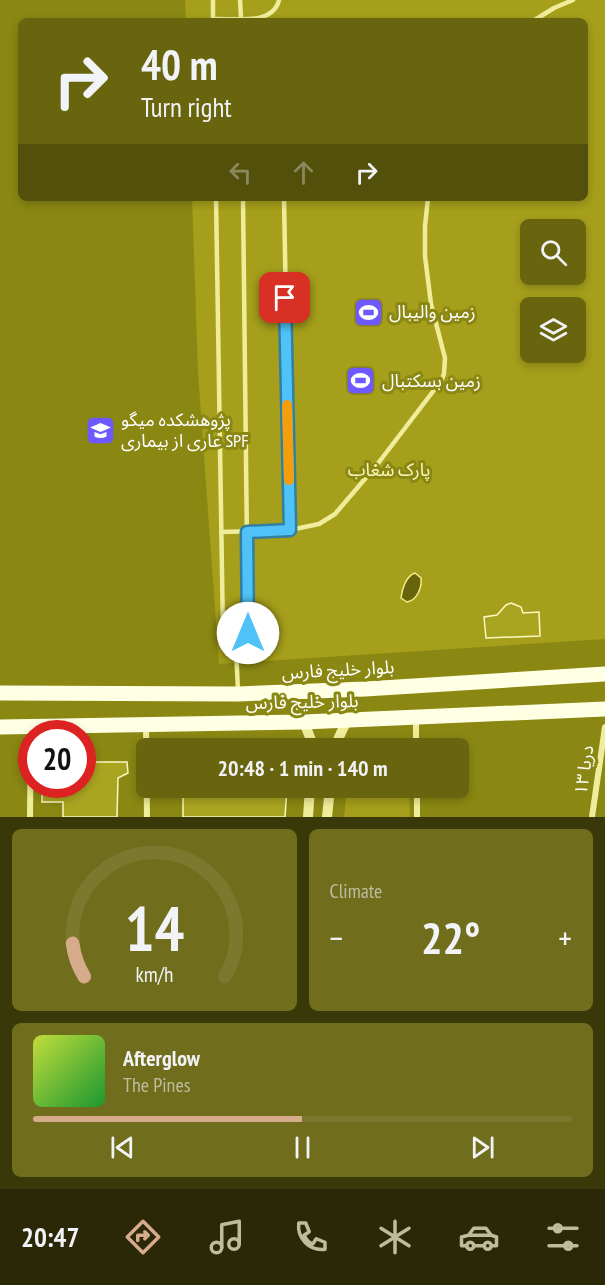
<!DOCTYPE html>
<html lang="en">
<head>
<meta charset="utf-8">
<style>
  body { margin:0; font-family:"PT Sans Narrow","Noto Sans Arabic",sans-serif; background:#706e1c; color:#f1f3f6; height:100vh; display:flex; flex-direction:column; font-size:22px; white-space:nowrap }
  * { box-sizing:border-box; margin:0 }
  p { font-size:20px; color:#bdbd9e }
  .icon { flex:none; width:33px; height:33px; fill:none; stroke:currentColor; stroke-width:2; stroke-linecap:round; stroke-linejoin:round }
  .map { position:relative; height:817px; overflow:hidden }
  .side { display:flex; flex-direction:column; gap:12px; padding:12px; background:#393808; flex:1 }
  .side>* { flex:none }
  .guide { position:absolute; left:18px; top:18px; width:570px; height:183px; border-radius:9px; box-shadow:0 3px 9px #0003; background:#68650e; color:#f1f3f6; overflow:hidden }
  .controls { position:absolute; left:520px; top:219px; display:grid; gap:12px }
  .controls a { display:grid; place-items:center; width:66px; height:66px; border-radius:9px; background:#68650e; box-shadow:0 3px 9px #0003; font-size:30px }
  .speed { position:absolute; left:18px; top:720px; display:flex; gap:12px; font-size:30px; font-weight:700; text-align:center }
  .speed>* { display:grid; place-content:center; width:78px; height:78px; border-radius:50%; background:#68650e; box-shadow:0 3px 9px #0003; line-height:1 }
  .speed .limit { border:9px solid #d22; background:#fff; color:#111 }
  .pin { position:absolute; display:grid; place-items:center; width:51px; height:51px; color:#fff; margin:-26px; border-radius:12px; box-shadow:0 3px 9px #0006 }
  .me { position:absolute; width:66px; margin:-33px; rotate:0deg; stroke-linejoin:round; filter:drop-shadow(0 0 4px #0008) }
  .turn { display:flex; align-items:center; gap:21px; height:126px; padding:0 24px; font-size:27px }
  .turn .icon { width:78px; height:78px; stroke-width:2.5 }
  .turn b { display:block; font-size:42px; line-height:51px }
  .lanes { display:flex; align-items:center; height:57px; padding:0 24px; background:#0003; justify-content:center; gap:30px; direction:ltr }
  .lanes .off { opacity:.35 }
  .big { font-size:45px; font-weight:800; line-height:1.1 }
  .side .card { flex:1; display:flex; flex-direction:column; justify-content:center; gap:9px; min-width:0; padding:0 21px; border-radius:9px; background:#706e1c }
  .side .dial { align-items:center; gap:0 }
  .dial svg { height:156px; overflow:visible; fill:none; stroke:#7b792e; stroke-width:7; stroke-linecap:round; text-anchor:middle }
  .dial text { fill:#f1f3f6; stroke:none }
  .song { display:flex; align-items:center; gap:18px }
  .cover { width:72px; height:72px; border-radius:9px; background:linear-gradient(135deg,hsl(70 70% 55%),hsl(130 70% 35%)) }
  .played { height:6px; border-radius:3px; background:linear-gradient(90deg,#d6ab8b 50%,#7b792e 50%) }
  .keys { display:flex; justify-content:space-around; direction:ltr }
  .heat { display:flex; justify-content:space-between; align-items:center; font-size:33px; direction:ltr }
  .side .tiles { flex:1; display:grid; gap:12px; grid-template-columns:1fr 1fr }
  .card:last-child { grid-column:span 2 }
  .trip { position:absolute; left:136px; top:738px; width:333px; height:60px; border-radius:9px; background:#68650e; box-shadow:0 3px 9px #0003; font-weight:800; line-height:60px; text-align:center }
  .tab-bar { display:flex; height:96px; justify-content:space-around; align-items:center; background:#2a2806; color:#bdbd9e }
  .tab-bar .icon { width:42px; height:42px }
  .tab-bar .active { color:#d6ab8b }
  .tab-bar b { font-size:27px; color:#f1f3f6 }
  .map>svg:first-child { display:block }
  .green { fill:#a59f1b; fill-rule:evenodd }
  .water { fill:#67650b; stroke:#f4ee8b; stroke-width:1.5 }
  .building { fill:#aaa520; stroke:#fcf9c0; stroke-width:1.5 }
  .lines { fill:none; stroke-linecap:round; stroke-linejoin:round }
  .service { stroke:#f0ed9a; stroke-width:4.5 }
  .minor { stroke:#f0ed9a; stroke-width:6 }
  .tertiary { stroke:#f0ed9a; stroke-width:10 }
  .primary { stroke:#feffe3; stroke-width:15 }
  .route-casing { stroke:#337fa1; stroke-width:15 }
  .route { stroke:#4fc3f7; stroke-width:10 }
  .slow { stroke:#f59e0b; stroke-width:10 }
  .labels { text-anchor:middle; stroke-width:6; stroke-linejoin:round; paint-order:stroke }
  .poi-label { font-size:18px; fill:#fff; stroke:#8a8713; text-anchor:start }
  .park-label { font-size:18px; fill:#fcf9c0; stroke:#8a8713 }
  .street-label { font-size:18px; fill:#fff; stroke:#8a8713 }
</style>
</head>
<body>
<div class="map">
<svg width="605" height="817" viewBox="0 0 605 817">
  <rect width="100%" height="100%" fill="#8a8713"/>
  <!-- green -->
  <path class="green" d="M185,0H605V639L219,664L198,372L192,198H585V21H186ZM531,230H576V274H531ZM531,308H576V352H531Z
    M347,788H409L410,817H344Z"/>
  <!-- water -->
  <path class="water" d="M415,573L421,578C422,588 417,600 407,602L401,598C402,589 406,576 415,573Z"/>
  <!-- building -->
  <path class="building" d="M511,603L521,607L523,613L539,612L540,636L486,638L484,617L497,615L506,605Z
    M82,762H127L128,773L118,778L117,817H63V802H42V784H82Z
    M183,788H287L285,817H183Z"/>
  <g class="lines">
    <!-- service -->
    <path class="service" d="M213,0V21
      M240,0L241,18
      M213,19C234,18 273,26 279,0
      M533,21L554,8L573,0
      M216,198L223,634L236,648L238,691
      M284,198L290,530
      M221,532L290,530L319,524L335,514L376,466L441,381L444,374L445,358L431,304L425,256V226L428,198
      M236,648L248,633L243,198"/>
    <!-- minor -->
    <path class="minor" d="M416,719V748
      M146,724L147,817
      M417,788V817
      M30,817L31,726
      M592,817L605,727"/>
    <!-- tertiary -->
    <path class="tertiary" d="M304,722L314,748
      M334,748L347,720
      M308,817L310,788
      M327,817L330,788"/>
    <!-- primary -->
    <path class="primary" d="M0,693L238,694L365,689L605,674
      M0,727L304,722L605,709"/>
  </g>
  <g class="lines">
    <defs>
      <path id="route" d="M248,633L247,532L290,530L285,298"/>
    </defs>
    <!-- route casing -->
    <use href="#route" class="route-casing"/>
    <!-- route -->
    <use href="#route" class="route"/>
    <!-- slow -->
    <path class="slow" d="M287,405L289,480"/>
  </g>
  <!-- icons -->
  <defs>
    <symbol id="stadium-square" viewBox="-11 -11 22 22"><rect x="-9" y="-9" width="18" height="18" rx="4" fill="#6d59ff" stroke="#8a8713"/><path d="M0-5a6.5 5 0 1 0 0 10a6.5 5 0 1 0 0-10ZM-3.5-1.8h7v3.6h-7Z" fill="#fff"/></symbol>
    <symbol id="university-square" viewBox="-11 -11 22 22"><rect x="-9" y="-9" width="18" height="18" rx="4" fill="#6d59ff" stroke="#8a8713"/><path d="M0-5L7-2L0 1L-7-2ZM-4 1L0 2.5L4 1V4Q0 6-4 4Z" fill="#fff"/></symbol>
  </defs>
  <g fill-rule="evenodd">
    <use href="#stadium-square" x="352" y="296" width="33" height="33"/>
    <use href="#stadium-square" x="344" y="364" width="33" height="33"/>
    <use href="#university-square" x="84" y="414" width="33" height="33"/>
  </g>
  <g class="labels">
    <!-- poi labels -->
    <g class="poi-label">
      <text x="389" y="318">زمین والیبال</text>
      <text x="382" y="387">زمین بسکتبال</text>
      <text x="121" y="426">پژوهشکده میگو<tspan x="121" dy="21">عاری از بیماری SPF</tspan></text>
    </g>
    <!-- park labels -->
    <g class="park-label">
      <text x="389" y="476">پارک شغاب</text>
    </g>
    <!-- street labels -->
    <g class="street-label">
      <text transform="translate(338 670) rotate(-3)" y="6">بلوار خلیج ‌فارس</text>
      <text transform="translate(302 702) rotate(-1)" y="6">بلوار خلیج‌ فارس</text>
      <text transform="translate(584 770) rotate(-82)" y="6">دریا ۱۳</text>
    </g>
  </g>
</svg>
<div class="controls">
<a><svg class="icon" aria-label="search" viewBox="0 0 24 24"><circle cx="10" cy="10" r="6"/><path d="M15 15l6 6"/></svg></a>
<a><svg class="icon" aria-label="layers" viewBox="0 0 24 24"><path d="M12 4l9 5-9 5-9-5zM3 14l9 5 9-5"/></svg></a>
</div>
<div class="speed"><div class="limit">20</div></div>
<div class="pin" style="left:285px;top:298px;background:#d93025"><svg class="icon" aria-label="arrive" viewBox="0 0 24 24"><path d="M6 21V4h12l-3 4 3 4H6"/></svg></div>
<svg class="me" style="left:248px;top:633px" viewBox="-20 -20 40 40"><circle r="19" fill="#fff"/><path d="M0-13L10 11 0 6-10 11z" fill="#4fc3f7"/></svg>
<div class="trip">20:48 · 1 min · 140 m</div>
<div class="guide">
<div class="turn"><svg class="icon" aria-label="right" viewBox="0 0 24 24"><path d="M7 20v-9h11M14 6l5 5-5 5"/></svg><div><b>40 m</b>Turn right</div></div>
<div class="lanes"><svg class="icon off" aria-label="left" viewBox="0 0 24 24"><path d="M17 20v-9H6M10 6l-5 5 5 5"/></svg><svg class="icon off" aria-label="ahead" viewBox="0 0 24 24"><path d="M12 20V5M6 11l6-6 6 6"/></svg><svg class="icon" aria-label="right" viewBox="0 0 24 24"><path d="M7 20v-9h11M14 6l5 5-5 5"/></svg></div>
</div>
</div>
<section class="side">
<div class="tiles">
<div class="card dial"><svg viewBox="0 0 100 80">
<path d="M14 69A42 42 0 1 1 86 69"/>
<path d="M14 69A42 42 0 0 1 8 52" stroke="#d6ab8b"/>
<text x="50" y="56" font-size="32" font-weight="700">14</text>
<text x="50" y="72" font-size="11">km/h</text>
</svg></div>
<div class="card"><p>Climate</p>
<div class="heat"><a>−</a><b class="big">22°</b><a>+</a></div>
</div>
<div class="card">
<div class="song"><i class="cover"></i><div><b>Afterglow</b><p>The Pines</p></div></div>
<div class="played"></div>
<div class="keys"><svg class="icon" aria-label="previous" viewBox="0 0 24 24"><path d="M18 5L8 12l10 7zM5 5v14"/></svg><svg class="icon" aria-label="pause" viewBox="0 0 24 24"><path d="M8 5v14M16 5v14"/></svg><svg class="icon" aria-label="next" viewBox="0 0 24 24"><path d="M6 5l10 7-10 7zM19 5v14"/></svg></div>
</div>
</div>
</section>
<nav class="tab-bar">
<b>20:47</b>
<svg class="icon active" aria-label="directions" viewBox="0 0 24 24"><path d="M12 3l9 9-9 9-9-9zM9 14v-3h6M13 9l2 2-2 2"/></svg>
<svg class="icon" aria-label="music" viewBox="0 0 24 24"><path d="M9 18V5l10-2v13"/><circle cx="6" cy="18" r="3"/><circle cx="16" cy="16" r="3"/></svg>
<svg class="icon" aria-label="phone" viewBox="0 0 24 24"><path d="M5 4h4l2 5-3 2q2 4 5 5l2-3 5 2v4C11 20 4 13 5 4z"/></svg>
<svg class="icon" aria-label="climate" viewBox="0 0 24 24"><path d="M12 3v18M4 7l16 10M4 17L20 7"/></svg>
<svg class="icon" aria-label="car" viewBox="0 0 24 24"><path d="M5 17H2v-5l4-1 3-4h7l3 4 3 1v5h-3M9 17h6M6 11h13"/><circle cx="7" cy="17" r="2"/><circle cx="17" cy="17" r="2"/></svg>
<svg class="icon" aria-label="filters" viewBox="0 0 24 24"><path d="M4 7h16M4 17h16"/><circle cx="9" cy="7" r="2"/><circle cx="15" cy="17" r="2"/></svg>
</nav>
</body>
</html>
